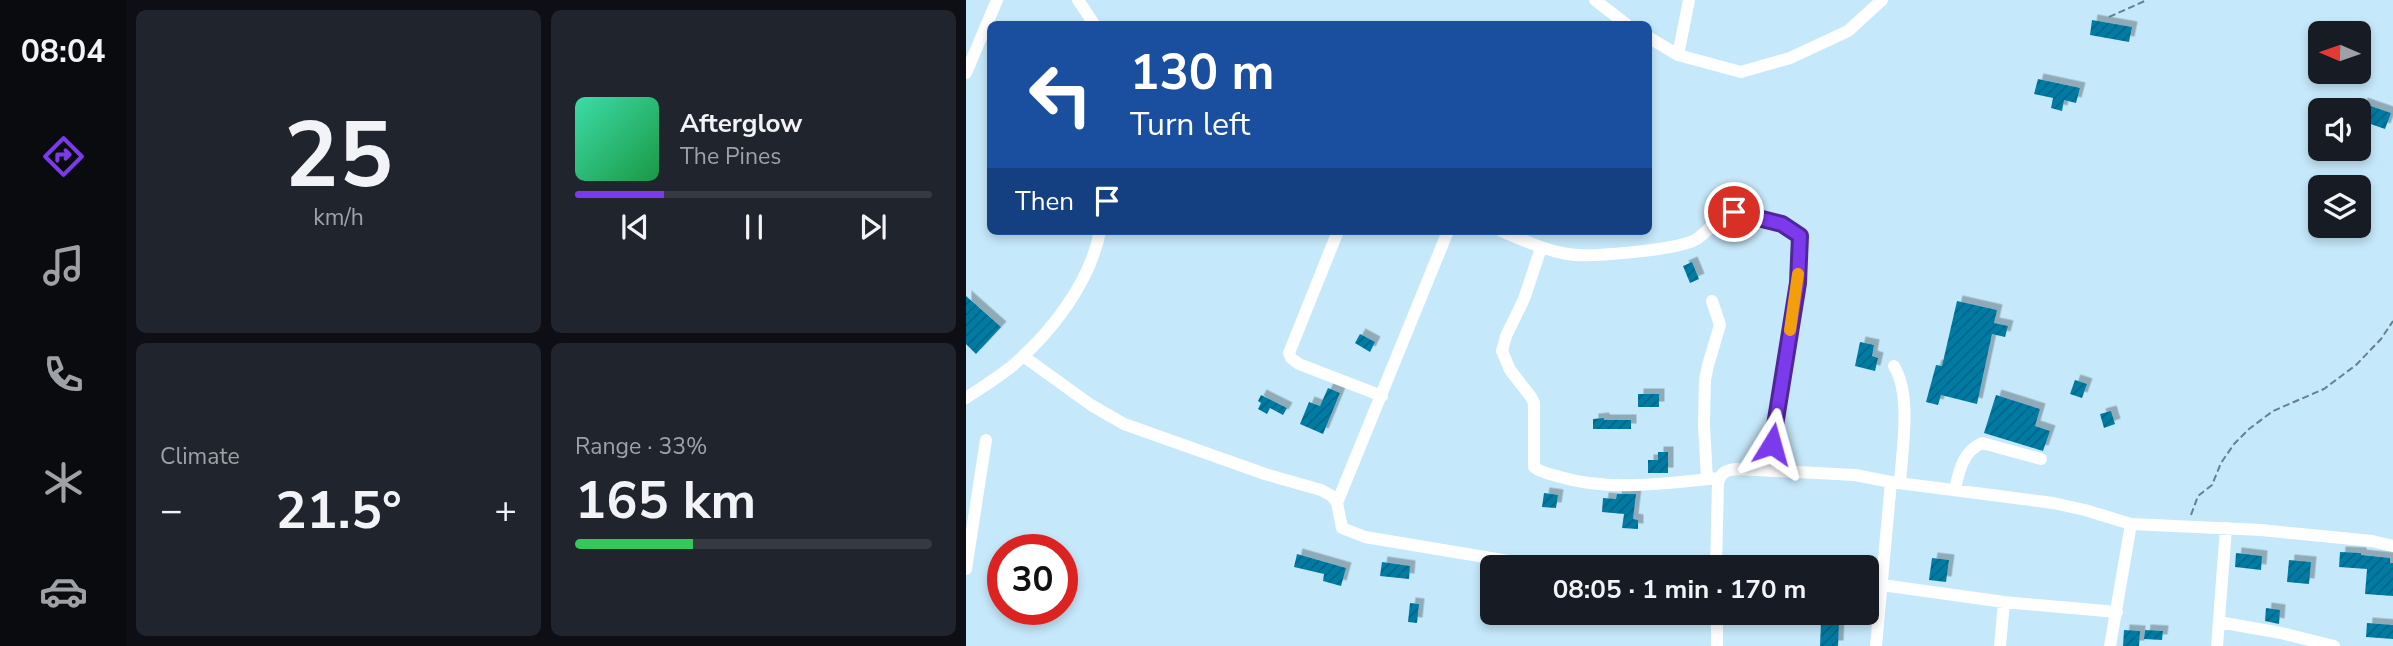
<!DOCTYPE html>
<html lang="en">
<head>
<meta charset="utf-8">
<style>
  body { margin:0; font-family:"Nunito Sans",sans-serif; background:#20242c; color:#f1f3f6; height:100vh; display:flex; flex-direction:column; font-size:26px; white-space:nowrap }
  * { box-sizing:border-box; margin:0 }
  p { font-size:23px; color:#9ea1a6 }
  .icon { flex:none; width:38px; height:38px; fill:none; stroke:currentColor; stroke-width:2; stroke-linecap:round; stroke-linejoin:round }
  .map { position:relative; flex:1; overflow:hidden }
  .drawer { display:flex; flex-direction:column; gap:10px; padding:10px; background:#0d0f14; width:840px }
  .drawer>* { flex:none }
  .top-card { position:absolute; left:21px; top:21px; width:665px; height:214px; border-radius:10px; box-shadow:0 4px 10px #0003; background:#1a4fa0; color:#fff; overflow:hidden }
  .needle { width:46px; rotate:272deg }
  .controls { position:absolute; left:1342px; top:21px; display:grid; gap:14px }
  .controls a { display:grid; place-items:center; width:63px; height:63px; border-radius:10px; background:#171b24; box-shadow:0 4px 10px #0003; font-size:35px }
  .speed { position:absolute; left:21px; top:534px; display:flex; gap:14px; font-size:35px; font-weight:700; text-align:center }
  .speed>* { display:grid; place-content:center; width:91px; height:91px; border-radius:50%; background:#171b24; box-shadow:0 4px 10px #0003; line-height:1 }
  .speed .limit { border:10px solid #d22; background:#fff; color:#111 }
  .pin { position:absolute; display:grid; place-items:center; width:60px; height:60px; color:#fff; margin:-30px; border:4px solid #fff; border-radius:50%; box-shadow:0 2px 7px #0007 }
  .me { position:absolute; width:77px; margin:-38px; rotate:8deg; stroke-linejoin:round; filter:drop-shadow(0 0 5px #0008) }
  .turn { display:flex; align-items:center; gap:24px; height:147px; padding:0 28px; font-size:32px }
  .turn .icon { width:91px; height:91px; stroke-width:2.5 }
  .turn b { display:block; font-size:49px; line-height:60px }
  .then { display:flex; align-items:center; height:66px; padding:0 28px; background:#0003; gap:14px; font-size:26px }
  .big { font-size:52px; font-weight:700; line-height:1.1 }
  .drawer .widget { flex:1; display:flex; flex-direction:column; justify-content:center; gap:10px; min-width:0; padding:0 24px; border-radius:10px; background:#20242c }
  .drawer .dial { align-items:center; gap:0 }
  .dial b { font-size:91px; line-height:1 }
  .song { display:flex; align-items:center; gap:21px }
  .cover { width:84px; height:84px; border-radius:10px; background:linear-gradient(135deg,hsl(160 70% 55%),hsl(140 70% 35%)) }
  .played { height:7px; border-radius:4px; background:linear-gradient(90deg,#7c3aed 25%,#363941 25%) }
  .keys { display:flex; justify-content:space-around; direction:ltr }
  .heat { display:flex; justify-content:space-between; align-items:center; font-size:38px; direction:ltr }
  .charge { height:10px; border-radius:5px; background:linear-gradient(90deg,#34c759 33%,#363941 0) }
  .drawer .tiles { flex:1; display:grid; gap:10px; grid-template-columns:repeat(2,1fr) }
  .trip { position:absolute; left:514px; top:555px; width:399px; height:70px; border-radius:10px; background:#171b24; box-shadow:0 4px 10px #0003; font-weight:700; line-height:70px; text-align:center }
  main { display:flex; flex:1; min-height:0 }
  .menu { display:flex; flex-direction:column; width:126px; justify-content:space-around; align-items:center; background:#090b0e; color:#9ea1a6 }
  .menu .icon { width:49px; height:49px }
  .menu .current { color:#7c3aed }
  .menu b { font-size:32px; color:#f1f3f6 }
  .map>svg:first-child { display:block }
  .building { fill:url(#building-hatch); filter:url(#shadow) }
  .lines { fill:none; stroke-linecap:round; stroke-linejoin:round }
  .path { stroke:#65808e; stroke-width:2; stroke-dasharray:7 3.5; stroke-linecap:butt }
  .minor { stroke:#fff; stroke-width:12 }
  .route-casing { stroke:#51269a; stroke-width:18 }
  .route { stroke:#7c3aed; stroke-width:12 }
  .slow { stroke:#f59e0b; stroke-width:12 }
</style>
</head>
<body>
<main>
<nav class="menu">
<b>08:04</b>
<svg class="icon current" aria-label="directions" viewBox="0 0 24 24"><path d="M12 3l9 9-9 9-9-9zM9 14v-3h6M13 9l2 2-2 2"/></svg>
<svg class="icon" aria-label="music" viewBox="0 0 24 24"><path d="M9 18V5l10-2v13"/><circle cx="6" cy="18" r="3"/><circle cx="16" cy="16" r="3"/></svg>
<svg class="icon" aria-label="phone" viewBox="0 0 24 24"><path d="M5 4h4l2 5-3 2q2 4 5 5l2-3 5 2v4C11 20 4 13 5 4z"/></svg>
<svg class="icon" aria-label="climate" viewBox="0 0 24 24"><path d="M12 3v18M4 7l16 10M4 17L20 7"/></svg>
<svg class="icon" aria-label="car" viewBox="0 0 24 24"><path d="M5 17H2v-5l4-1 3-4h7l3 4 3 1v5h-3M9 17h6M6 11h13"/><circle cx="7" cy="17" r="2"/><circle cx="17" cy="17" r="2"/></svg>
</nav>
<section class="drawer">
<div class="tiles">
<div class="widget dial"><b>25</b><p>km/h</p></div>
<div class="widget">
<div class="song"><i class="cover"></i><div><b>Afterglow</b><p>The Pines</p></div></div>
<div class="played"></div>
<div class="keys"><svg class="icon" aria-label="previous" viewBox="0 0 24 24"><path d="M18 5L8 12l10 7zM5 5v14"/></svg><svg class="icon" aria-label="pause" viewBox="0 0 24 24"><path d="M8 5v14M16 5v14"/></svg><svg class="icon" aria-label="next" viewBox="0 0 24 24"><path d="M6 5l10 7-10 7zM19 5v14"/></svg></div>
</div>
<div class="widget"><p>Climate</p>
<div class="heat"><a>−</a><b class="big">21.5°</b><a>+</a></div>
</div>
<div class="widget"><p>Range · 33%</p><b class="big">165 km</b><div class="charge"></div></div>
</div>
</section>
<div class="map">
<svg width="1427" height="646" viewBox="0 0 1427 646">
  <defs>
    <pattern id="building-hatch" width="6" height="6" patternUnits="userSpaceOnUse" patternTransform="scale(1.75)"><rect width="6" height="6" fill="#017ca4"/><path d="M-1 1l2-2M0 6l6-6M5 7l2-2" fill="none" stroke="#016485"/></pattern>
    <filter id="shadow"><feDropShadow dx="5.5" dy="-5.5" stdDeviation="0" flood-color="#0004"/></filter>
  </defs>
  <rect width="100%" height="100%" fill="#c5e8fa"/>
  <!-- building -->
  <path class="building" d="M1126,20L1166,27L1163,42L1124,35Z
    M1072,79L1114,88L1110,103L1098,100L1096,111L1085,108L1087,98L1068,94Z
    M1396,103L1425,113L1419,129L1393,120Z
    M726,262L733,279L724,283L717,266Z
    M0,296L35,327L10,354L0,344Z
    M991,301L1031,310L1028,323L1042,326L1039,337L1026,334L1011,404L975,395L972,405L960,402L970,365L976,366Z
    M394,334L409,342L404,352L389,343Z
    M894,342L908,345L906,356L912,358L909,371L889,366Z
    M1109,380L1121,384L1116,398L1104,394Z
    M362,388L374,393L357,434L334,424L343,402L354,406Z
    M672,394H693V407H672Z
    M295,395L321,408L317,415L304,408L301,414L292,409L295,403L292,401Z
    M1030,395L1074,409L1069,426L1084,431L1077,451L1018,433Z
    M1145,411L1149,424L1138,428L1134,414Z
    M638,418V420H665V429H627V419Z
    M692,452H702V473H682V460H692Z
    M578,493L592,495L590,508L576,507Z
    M651,494H670L667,519L672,520V529L656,528L658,514L636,512L637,498L650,499Z
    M1374,552L1395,553V555L1424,558V563H1427V596L1399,594L1401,569L1373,567Z
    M1270,553L1296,556L1295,570L1269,567Z
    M331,554L380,568L375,586L357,581L358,574L328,567Z
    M966,558L983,560L980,582L963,580Z
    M1323,560L1345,562L1343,584L1321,582Z
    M416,562L444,566L443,579L414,576Z
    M444,603L453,604L451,623L442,622Z
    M1300,608L1314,610L1313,624L1299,621Z
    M855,622L873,623L872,646H854Z
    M1401,623L1427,625V639L1400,637Z
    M1158,630L1174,631L1173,646H1157Z
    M1179,630L1197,631L1196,640L1178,639Z"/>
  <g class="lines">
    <!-- path -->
    <path class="path" d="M1143,17L1181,0
      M1225,515L1232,496L1246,485L1255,463L1268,444L1283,429L1307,411L1358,389L1390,365L1415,339L1427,321"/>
    <!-- minor -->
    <path class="minor" d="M112,0L128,24
      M629,0L660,24
      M682,37L712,55L775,72L824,58L882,31L916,0
      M712,55L723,0
      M0,73L31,0
      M372,231L323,353L325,358L333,364L416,396
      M535,231C557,240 578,250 601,254C623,258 706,250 727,241C740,236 754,213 764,212C780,210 822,226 834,236L832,283L802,469
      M575,248L558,299L540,336L536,351L544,370L565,397L568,403V467C575,473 585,474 594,477C645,492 701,483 753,478
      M57,356L125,405L158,424L299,474L355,490L366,496L371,503L376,528L399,537L579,567
      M928,366C946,396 936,449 934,483
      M0,398C15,388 31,378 45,367C85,333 124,283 134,231
      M741,479L738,425L739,380L742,365L754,325L746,301
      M989,489C993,471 997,451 1016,443L1075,459
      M371,503L482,231
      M750,567L752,483C755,472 760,470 771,469L889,475L925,482L1087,503L1119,510L1165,524L1295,530L1406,541L1427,546
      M0,569L20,440
      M916,585L1038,602L1151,612
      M751,612V646
      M1253,622L1315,633L1368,646
      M910,646L925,482
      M1034,646L1038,602
      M1144,646L1165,524
      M1251,646L1260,528"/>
  </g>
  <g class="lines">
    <defs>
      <path id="route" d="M768,212L816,224L834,236L832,283L806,444"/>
    </defs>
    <!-- route casing -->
    <use href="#route" class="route-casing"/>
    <!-- route -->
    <use href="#route" class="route"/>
    <!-- slow -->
    <path class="slow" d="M824,330L832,274"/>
  </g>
</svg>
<div class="controls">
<a><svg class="needle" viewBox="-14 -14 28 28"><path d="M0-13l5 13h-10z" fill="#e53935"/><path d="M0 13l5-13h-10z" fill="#9ea1a6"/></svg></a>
<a><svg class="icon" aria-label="sound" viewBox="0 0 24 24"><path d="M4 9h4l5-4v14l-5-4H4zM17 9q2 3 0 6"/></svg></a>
<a><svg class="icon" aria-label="layers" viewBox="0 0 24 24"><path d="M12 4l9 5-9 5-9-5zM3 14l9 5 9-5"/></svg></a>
</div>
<div class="speed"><div class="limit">30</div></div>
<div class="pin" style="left:768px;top:212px;background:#d93025"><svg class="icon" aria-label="arrive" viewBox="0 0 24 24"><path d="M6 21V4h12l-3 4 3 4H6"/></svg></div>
<svg class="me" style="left:806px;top:444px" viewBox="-20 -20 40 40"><path d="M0-17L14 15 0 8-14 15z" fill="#7c3aed" stroke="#fff" stroke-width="4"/></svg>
<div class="trip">08:05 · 1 min · 170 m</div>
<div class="top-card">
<div class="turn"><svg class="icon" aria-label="left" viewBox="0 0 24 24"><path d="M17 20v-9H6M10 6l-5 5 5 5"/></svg><div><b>130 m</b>Turn left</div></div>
<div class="then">Then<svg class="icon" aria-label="arrive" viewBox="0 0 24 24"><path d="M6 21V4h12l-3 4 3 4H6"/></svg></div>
</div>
</div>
</main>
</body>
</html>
